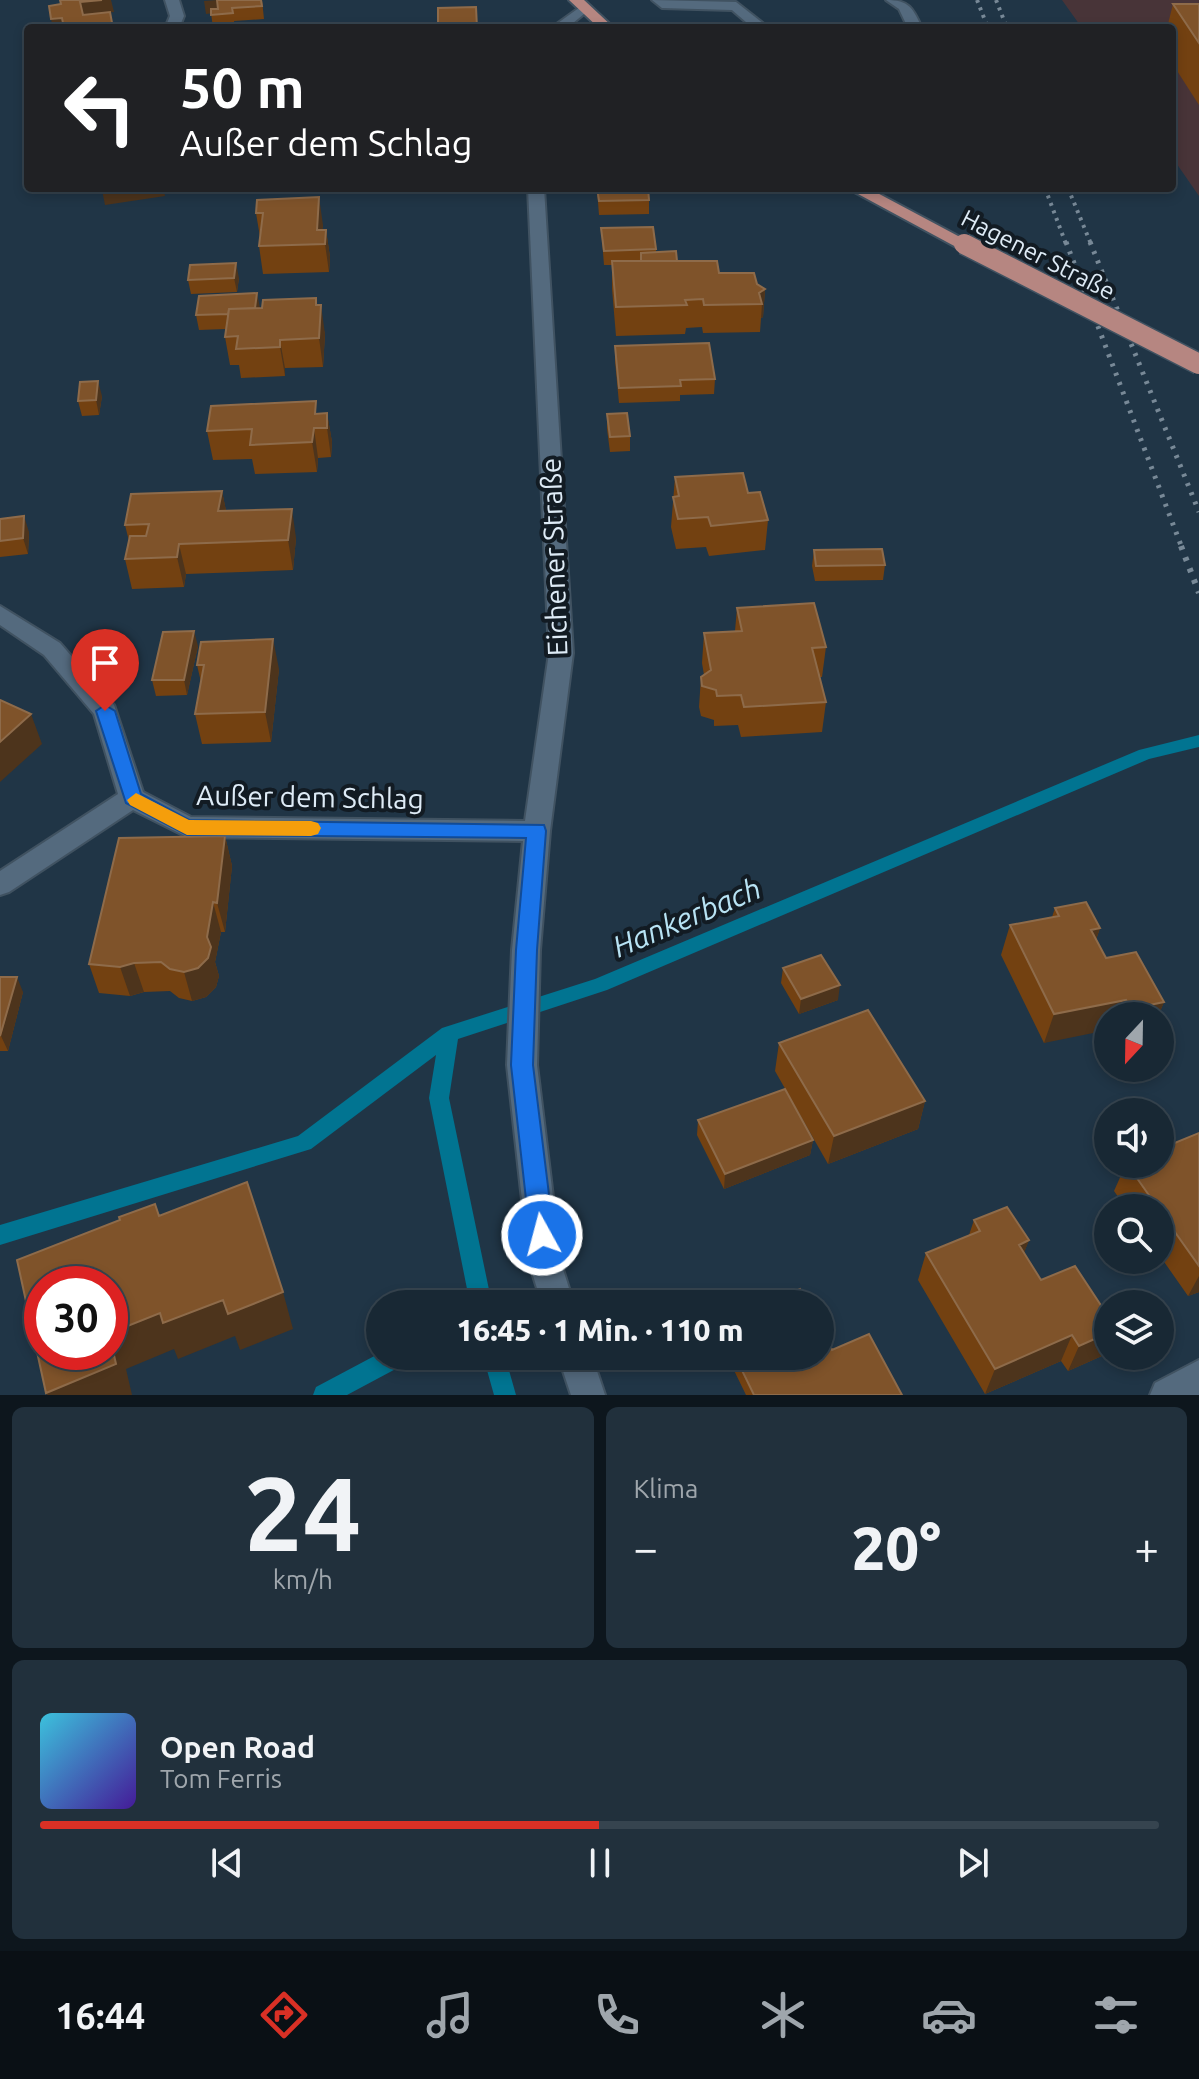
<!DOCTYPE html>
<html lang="de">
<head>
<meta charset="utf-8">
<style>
  body { margin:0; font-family:Ubuntu,sans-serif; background:#21303c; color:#f1f3f6; height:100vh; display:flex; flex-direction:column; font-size:30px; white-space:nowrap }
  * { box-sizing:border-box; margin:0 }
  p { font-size:26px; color:#9fa6ac }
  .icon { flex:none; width:44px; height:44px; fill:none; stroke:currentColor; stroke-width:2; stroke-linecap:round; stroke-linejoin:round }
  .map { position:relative; height:1395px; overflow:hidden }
  .panel { display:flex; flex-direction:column; gap:12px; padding:12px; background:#0d161d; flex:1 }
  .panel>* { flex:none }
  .top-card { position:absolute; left:24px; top:24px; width:1152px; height:168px; border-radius:8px; box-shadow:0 4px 12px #0003,0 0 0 2px #36444f; background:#202124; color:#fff; overflow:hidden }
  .needle { width:52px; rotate:202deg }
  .fabs { position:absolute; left:1094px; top:1002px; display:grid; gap:16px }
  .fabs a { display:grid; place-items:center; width:80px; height:80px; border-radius:50%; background:#182834; box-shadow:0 4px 12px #0003,0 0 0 2px #36444f; font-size:40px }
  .speed { position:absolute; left:24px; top:1266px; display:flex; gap:16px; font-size:40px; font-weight:700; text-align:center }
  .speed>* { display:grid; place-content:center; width:104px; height:104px; border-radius:50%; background:#182834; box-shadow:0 4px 12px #0003,0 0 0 2px #36444f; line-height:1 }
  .speed .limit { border:12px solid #d22; background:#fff; color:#111 }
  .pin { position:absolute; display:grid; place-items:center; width:68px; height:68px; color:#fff; margin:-82px -34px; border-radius:50% 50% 50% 0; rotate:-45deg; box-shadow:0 0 8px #0007 }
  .pin .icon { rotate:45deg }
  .me { position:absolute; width:88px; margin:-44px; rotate:353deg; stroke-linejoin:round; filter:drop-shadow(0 0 6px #0008) }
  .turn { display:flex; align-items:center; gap:28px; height:168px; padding:0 24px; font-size:36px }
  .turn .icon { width:104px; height:104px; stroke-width:2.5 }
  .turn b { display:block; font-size:56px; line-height:68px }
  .big { font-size:60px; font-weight:800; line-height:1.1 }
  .panel .tile { flex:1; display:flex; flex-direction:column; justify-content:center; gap:12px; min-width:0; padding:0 28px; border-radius:12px; background:#21303c }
  .panel .dial { align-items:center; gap:0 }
  .dial b { font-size:104px; line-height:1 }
  .song { display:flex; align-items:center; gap:24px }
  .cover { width:96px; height:96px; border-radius:12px; background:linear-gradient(135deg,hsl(190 70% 55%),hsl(260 70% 35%)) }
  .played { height:8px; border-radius:4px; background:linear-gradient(90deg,#d93025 50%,#36444f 50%) }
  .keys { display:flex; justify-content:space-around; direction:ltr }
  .heat { display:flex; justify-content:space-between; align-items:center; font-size:44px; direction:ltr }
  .panel .tiles { flex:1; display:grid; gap:12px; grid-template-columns:1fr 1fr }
  .tile:last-child { grid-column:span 2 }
  .trip { position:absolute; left:366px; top:1290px; width:468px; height:80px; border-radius:40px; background:#182834; box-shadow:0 4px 12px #0003,0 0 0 2px #36444f; font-weight:800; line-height:80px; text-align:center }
  .tab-bar { display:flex; height:128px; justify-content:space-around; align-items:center; background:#0a1015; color:#9fa6ac }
  .tab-bar .icon { width:56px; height:56px }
  .tab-bar .selected { color:#d93025 }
  .tab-bar b { font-size:36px; color:#f1f3f6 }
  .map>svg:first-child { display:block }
  .industrial { fill:#483438 }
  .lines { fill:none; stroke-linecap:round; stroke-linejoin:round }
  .stream { fill:#017491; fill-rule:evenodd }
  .minor-casing { stroke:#405261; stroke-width:4 }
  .major-casing { stroke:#405261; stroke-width:4 }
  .minor { fill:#546a7e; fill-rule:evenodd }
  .major { fill:#b68681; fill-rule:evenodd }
  .rail-far2 { stroke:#788997; stroke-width:4; stroke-dasharray:3 5; stroke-linecap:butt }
  .rail-far1 { stroke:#788997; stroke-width:5; stroke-dasharray:3 7; stroke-linecap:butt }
  .rail { stroke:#788997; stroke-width:6; stroke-dasharray:4 8; stroke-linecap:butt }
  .major-bridge-casing { stroke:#405261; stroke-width:23; stroke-linecap:butt }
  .major-bridge { stroke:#b68681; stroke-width:20 }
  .wall { fill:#734111 }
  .shaded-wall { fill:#4d341c }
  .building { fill:#7f532a; stroke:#8e6b4a; stroke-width:2 }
  .route { fill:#1a73e8; stroke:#114b97; stroke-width:2 }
  .slow { fill:#f59e0b }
  .labels { text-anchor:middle; stroke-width:8; stroke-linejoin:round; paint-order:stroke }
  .far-street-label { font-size:24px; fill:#deebf6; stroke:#121b23 }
  .street-label { font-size:28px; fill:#deebf6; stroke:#121b23 }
  .water-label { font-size:30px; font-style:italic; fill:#b8e3f4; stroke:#121b23 }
</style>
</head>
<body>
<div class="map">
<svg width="1199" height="1395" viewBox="0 0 1199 1395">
  <rect width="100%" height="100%" fill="#203546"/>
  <!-- industrial -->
  <path class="industrial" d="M1062,0H1199V196L1172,157V28H1082Z"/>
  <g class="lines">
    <!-- stream -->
    <path class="stream" d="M1199,735V747L1149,759L607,990L458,1039L449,1098L492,1304H470L429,1098L436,1055L311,1149L0,1245V1225L298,1136L442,1028L595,979L1139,750Z
      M380,1353V1356H408L405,1364L347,1395H313L316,1387Z
      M483,1356H505L516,1395H494Z"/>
    <defs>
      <path id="minor" d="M165,0H179L184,16L179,28H165L170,16Z
        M652,0L736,2L769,28H753L732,10L662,8Z
        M886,0C909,0 913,8 922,28H908L899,9Z
        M583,5L590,9L567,28H551Z
        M528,188H544L573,653L550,831L540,950L537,1065L561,1263L574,1304H542L529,1263L507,1065L512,950L523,841L187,837L133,810L9,892L0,895V871L118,794L94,714L44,655L0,625V606L60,643L114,705L143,792L191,817L525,821L549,653Z
        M558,1356H592L605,1395H571Z
        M1199,1360V1395H1150L1155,1383Z"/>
      <path id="major" d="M569,0H584L614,28H599Z
        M847,188H868L973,244L964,249L958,248Z"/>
    </defs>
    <!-- minor casing -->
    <use href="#minor" class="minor-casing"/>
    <!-- major casing -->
    <use href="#major" class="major-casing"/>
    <!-- minor -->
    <use href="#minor" class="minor"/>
    <!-- major -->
    <use href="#major" class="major"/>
    <!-- rail-far2 -->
    <path class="rail-far2" d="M977,0L988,28
      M996,0L1007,28
      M1045,188L1066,244
      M1068,188L1091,244"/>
    <!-- rail-far1 -->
    <path class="rail-far1" d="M1066,242L1182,548
      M1090,242L1199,512"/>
    <!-- rail -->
    <path class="rail" d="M1181,546L1199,593"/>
    <defs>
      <path id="major-bridge" d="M964,244L1199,364"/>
    </defs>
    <!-- major-bridge casing -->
    <use href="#major-bridge" class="major-bridge-casing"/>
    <!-- major-bridge -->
    <use href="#major-bridge" class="major-bridge"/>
  </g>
  <!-- wall -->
  <path class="wall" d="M262,0L264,19L234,21L235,26L213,28L211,13L206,14Z
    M1173,4H1199V105L1172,63V28H1167Z
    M580,188H648L649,200V214L599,215L597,190H581Z
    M257,200L323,225L322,230H326L330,257L329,272L263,274L259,246L260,237L256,213Z
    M601,228L656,249V252L677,261L757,284L765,289L763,317L761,318L760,332L703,333L702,327L686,328L685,334L616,336L612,289V265H604Z
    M239,278L237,292L191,294L188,280Z
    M317,305L325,334L323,367L285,368V376L241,378L239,365H230L225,337L226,329L199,330L196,315L260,308Z
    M615,346L715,379L714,394L680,395V401L619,403L615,361Z
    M102,396L99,415L82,416L78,401Z
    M327,413L332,442L331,457L318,458L317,472L255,474L252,459L213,460L207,431Z
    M607,414L630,436V451L610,452L607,429Z
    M675,477L748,493L768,520L765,550L709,556L706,547L676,549L671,527Z
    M222,491L226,511L296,538L293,570L186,574L184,587L132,589L125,559L129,541L125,525Z
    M0,519L29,532L28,554L0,557Z
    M814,550L885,565L883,580L815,581L812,566Z
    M737,608L826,647L822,677H820L826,702L822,732L741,737L738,725L714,726V720L701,716L699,707L701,677L704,675L702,663L704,633L735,631Z
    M198,646L187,695L156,696L152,680Z
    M197,665L279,669L271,742L202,744L195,714L201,682Z
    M225,836L232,866L225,932H221L215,962L219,976L216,987L206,997L192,1001L179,998L170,991L144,992L130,996L99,993L89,964Z
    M1055,908L1100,928L1096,940L1106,958L1164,1002L1158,1016H1108L1044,1043L1001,955L1010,925L1052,917Z
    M783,968L838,1000L799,1014L781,983Z
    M0,977L23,992L8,1051H0Z
    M779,1043L925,1101L918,1129L828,1164L775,1071Z
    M698,1120L813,1140L810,1155L724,1189L697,1135Z
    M1199,1133V1292L1188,1296L1160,1256V1208H1126L1114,1191L1126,1164Z
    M974,1220L1029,1240L1024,1252L1041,1280L1104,1355L1068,1371L1061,1361L985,1394L918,1280L926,1253L969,1235Z
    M832,1350L902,1395H746L727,1356H820Z"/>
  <!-- shaded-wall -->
  <path class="shaded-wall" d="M102,0H111L114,12L83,15L80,2Z
    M217,0L219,12L206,14L204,1Z
    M62,18L65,28H53L51,19Z
    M119,188H163L165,196L105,205L102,190Z
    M263,188H287L288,191L264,194Z
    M319,197L323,225L321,244L317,230Z
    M326,230L330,257L329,272L325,244Z
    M236,263L239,278L237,292L234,278Z
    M765,289L763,317L761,318L762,304L759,293Z
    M257,293L260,308L254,313Z
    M316,298L320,324L321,305L325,334L323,367L319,338Z
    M280,340L285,368V376L280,347Z
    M98,381L102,396L99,415L96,400Z
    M327,413L332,442L331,457L327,428Z
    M314,428L318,458L317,472L312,442Z
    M222,491L228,520L218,511Z
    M292,509L296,538L293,570L288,540Z
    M24,516L29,532L28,554L23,538Z
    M179,544L186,574L184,587L177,557Z
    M194,631L198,646L187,695L184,680Z
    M273,639L279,669L271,742L265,712Z
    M31,714L42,744L0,782V742Z
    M225,836L232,866L225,932L217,903Z
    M213,902L221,932L215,962L219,976L216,987L206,997L192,1001L184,972L207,937Z
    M1100,928L1090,957L1091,930Z
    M134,963L144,992L130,996L120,967Z
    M17,977L23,992L8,1051L1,1036Z
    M840,985L838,1000L799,1014L801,999Z
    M1126,1000L1120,1016H1108V1030L1044,1043L1054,1014Z
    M1164,1002L1158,1016H1127L1130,1009Z
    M925,1101L918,1129L828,1164L834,1136Z
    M813,1140L810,1155L724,1189L725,1174Z
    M1029,1240L1019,1266V1245Z
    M1199,1276V1292L1188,1296Z
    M283,1292L293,1329L240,1350L235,1336L178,1359L174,1349L126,1369L132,1395H47L46,1393L110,1338V1333L160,1313L223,1300Z
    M1108,1333V1346L1104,1355L1068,1371L1079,1346Z
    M1072,1335L1061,1361L985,1394L995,1369Z"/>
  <!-- building -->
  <path class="building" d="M60,0H102L80,2L83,15L110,12L113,28H64L62,18L51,19L49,6L61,4Z
    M217,0H261L262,6L232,8L233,13L211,15V9H218Z
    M1173,4H1199V43Z
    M476,7L477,28H438V8Z
    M265,24V28H217Z
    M101,188H119L102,190Z
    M597,188H648L649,200L599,201Z
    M319,197L317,230H326L325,244L259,246L263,213H256L257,200Z
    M653,227L656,249L604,251L601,228Z
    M676,251L677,261H641V253Z
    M612,261H717L719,273H754L757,284L765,289L759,293L762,304L704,305L703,299L685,300L687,305L616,307Z
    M236,263L234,278L188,280L190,265Z
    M257,293L255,308L229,309L228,314L196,315L199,296Z
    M316,298V305H321L319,338L280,340V347L236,349L238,336L225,337L229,309L262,308L263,300Z
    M709,343L715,379L680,380L681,386L619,388L615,346Z
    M98,381L96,400L78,401L80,382Z
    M316,401L315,414L327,413V428H314L312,442L250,445L252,429L207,431L211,406Z
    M627,413L630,436L610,437L607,414Z
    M743,473L748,493L760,492L768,520L711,526L708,517L678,519L673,497L679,496L675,477Z
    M222,491L218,511L292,509L288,540L179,544L177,557L125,559L130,536H146L149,524L125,525L131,494Z
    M24,516L23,538L0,541V519Z
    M882,549L885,565L816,566L814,550Z
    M814,603L826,647L812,648L826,702L744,707L741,695L717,696L716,690L702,686L701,677L711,670L704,633L742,631L737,608Z
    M194,631L184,680H152L163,632Z
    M273,639L265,712L195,714L204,665H197L201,642Z
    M0,700L31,714L0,742Z
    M225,836L217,903L213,902L207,937L211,947L208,958L198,968L184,972L170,969L161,962L134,963L120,967L89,964L119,838Z
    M1086,902L1100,928L1091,930L1106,958L1136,952L1164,1002L1130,1009L1126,1000L1054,1014L1010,925L1059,916L1055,908Z
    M821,955L840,985L801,999L783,968Z
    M0,977H17L0,1036Z
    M868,1010L925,1101L834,1136L779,1043Z
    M785,1089L813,1140L725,1174L698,1120Z
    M1199,1133V1266L1160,1211V1208H1158L1127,1164H1160V1149Z
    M247,1182L283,1292L228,1314L223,1300L163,1323L160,1313L110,1333V1284H42V1352H110V1338L116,1364L46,1393L17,1260L120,1220L119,1217L155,1204L159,1216Z
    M1007,1207L1029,1240L1019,1245L1041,1280L1075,1266L1108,1316V1333L1079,1346L1072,1335L995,1369L926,1253L980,1231L974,1220Z
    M800,1289L808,1304H763Z
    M820,1327L832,1350L869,1334L902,1395H754L735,1356H820Z"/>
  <!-- route -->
  <path class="route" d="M105,705L115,711L141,794L189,820L544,825L546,831L537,950L533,1065L554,1235L550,1243L542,1246L533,1243L530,1235L511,1065L516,950L526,838L187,835L126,803L96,711Z"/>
  <!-- slow -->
  <path class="slow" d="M136,793L189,820L311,821L318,823L321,828L318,834L311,836L187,835L130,805L127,800Z"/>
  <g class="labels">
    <!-- far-street labels -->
    <g class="far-street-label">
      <text transform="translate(1038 255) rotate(27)" y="8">Hagener Straße</text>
    </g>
    <!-- street labels -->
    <g class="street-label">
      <text transform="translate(554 557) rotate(-92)" y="10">Eichener Straße</text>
      <text transform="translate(310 797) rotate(1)" y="10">Außer dem Schlag</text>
    </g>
    <!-- water labels -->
    <g class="water-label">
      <text transform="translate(687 918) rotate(-23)" y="10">Hankerbach</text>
    </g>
  </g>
</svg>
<div class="fabs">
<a><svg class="needle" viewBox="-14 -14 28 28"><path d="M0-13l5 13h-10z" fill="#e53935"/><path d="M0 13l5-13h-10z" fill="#9fa6ac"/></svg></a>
<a><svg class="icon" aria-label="sound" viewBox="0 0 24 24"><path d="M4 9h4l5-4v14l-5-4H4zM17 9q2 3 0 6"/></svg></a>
<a><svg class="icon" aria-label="search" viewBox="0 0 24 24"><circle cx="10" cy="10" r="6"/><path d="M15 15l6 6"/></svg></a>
<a><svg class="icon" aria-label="layers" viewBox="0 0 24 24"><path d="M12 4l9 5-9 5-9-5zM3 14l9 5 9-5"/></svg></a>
</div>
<div class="speed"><div class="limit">30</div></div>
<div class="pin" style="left:105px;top:711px;background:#d93025"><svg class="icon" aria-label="arrive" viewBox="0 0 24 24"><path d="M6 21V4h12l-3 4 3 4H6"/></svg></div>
<svg class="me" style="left:542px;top:1235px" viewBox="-20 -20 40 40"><circle r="17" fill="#1a73e8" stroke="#fff" stroke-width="3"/><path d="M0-11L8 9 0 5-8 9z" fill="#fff"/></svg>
<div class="trip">16:45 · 1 Min. · 110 m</div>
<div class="top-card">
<div class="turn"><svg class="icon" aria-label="left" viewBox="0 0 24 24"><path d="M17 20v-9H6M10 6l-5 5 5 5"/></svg><div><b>50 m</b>Außer dem Schlag</div></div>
</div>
</div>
<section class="panel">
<div class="tiles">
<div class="tile dial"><b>24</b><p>km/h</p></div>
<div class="tile"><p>Klima</p>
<div class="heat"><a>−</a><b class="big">20°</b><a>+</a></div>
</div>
<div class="tile">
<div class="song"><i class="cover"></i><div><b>Open Road</b><p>Tom Ferris</p></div></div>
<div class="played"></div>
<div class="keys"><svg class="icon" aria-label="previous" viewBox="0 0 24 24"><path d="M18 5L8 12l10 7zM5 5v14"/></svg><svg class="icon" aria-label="pause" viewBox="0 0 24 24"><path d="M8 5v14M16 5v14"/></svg><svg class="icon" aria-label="next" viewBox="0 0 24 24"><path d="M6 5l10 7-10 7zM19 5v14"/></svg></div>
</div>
</div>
</section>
<nav class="tab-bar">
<b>16:44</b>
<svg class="icon selected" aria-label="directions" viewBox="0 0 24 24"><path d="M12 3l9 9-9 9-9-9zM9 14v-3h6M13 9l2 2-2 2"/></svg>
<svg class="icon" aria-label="music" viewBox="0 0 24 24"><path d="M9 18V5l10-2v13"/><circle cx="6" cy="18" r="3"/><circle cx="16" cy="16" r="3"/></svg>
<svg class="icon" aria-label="phone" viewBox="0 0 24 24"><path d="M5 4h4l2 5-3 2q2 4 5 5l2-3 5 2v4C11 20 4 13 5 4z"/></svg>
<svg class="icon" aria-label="climate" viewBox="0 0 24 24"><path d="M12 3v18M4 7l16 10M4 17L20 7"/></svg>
<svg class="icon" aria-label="car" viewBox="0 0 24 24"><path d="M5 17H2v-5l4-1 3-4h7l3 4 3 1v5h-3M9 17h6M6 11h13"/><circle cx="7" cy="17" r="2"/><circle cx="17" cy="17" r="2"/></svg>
<svg class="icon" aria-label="filters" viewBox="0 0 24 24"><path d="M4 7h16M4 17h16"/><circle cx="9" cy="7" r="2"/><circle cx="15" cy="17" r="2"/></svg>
</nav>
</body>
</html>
